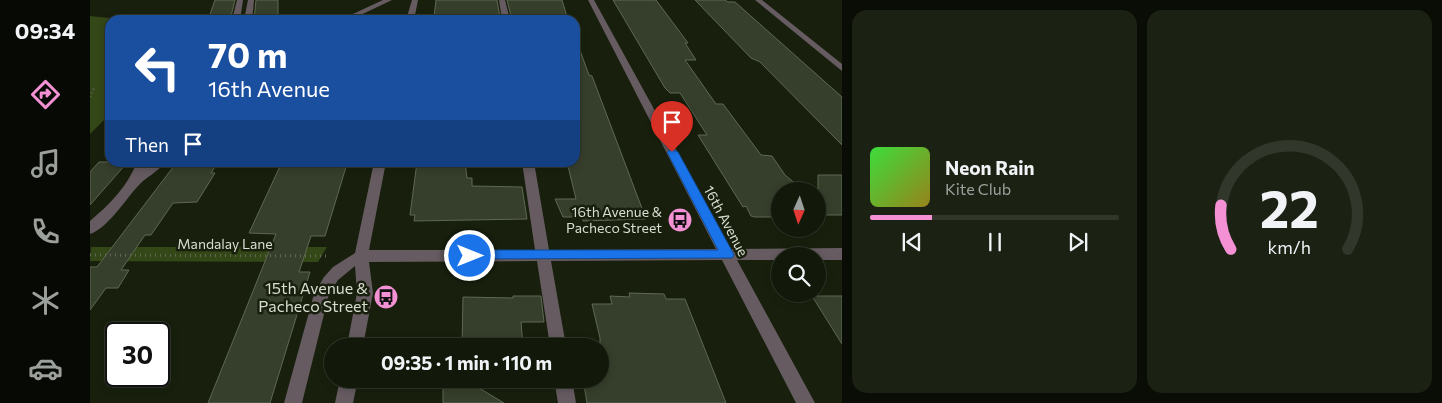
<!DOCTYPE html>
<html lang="en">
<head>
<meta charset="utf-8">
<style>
  body { margin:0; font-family:Commissioner,sans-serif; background:#1b2113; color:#f1f3f6; height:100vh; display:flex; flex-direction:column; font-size:19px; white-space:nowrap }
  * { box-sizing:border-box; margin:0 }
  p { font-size:16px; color:#9ca09c }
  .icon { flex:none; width:28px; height:28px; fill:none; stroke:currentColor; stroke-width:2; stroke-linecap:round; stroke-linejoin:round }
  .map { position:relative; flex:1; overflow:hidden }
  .panel { display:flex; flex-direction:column; gap:10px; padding:10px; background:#0a0d06; width:600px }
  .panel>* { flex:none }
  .top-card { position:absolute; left:15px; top:15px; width:475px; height:152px; border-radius:15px; box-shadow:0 2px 8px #0003,0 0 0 1px #31372b; background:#1a4fa0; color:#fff; overflow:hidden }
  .needle { width:32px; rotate:183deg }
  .buttons { position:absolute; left:681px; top:182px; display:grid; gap:10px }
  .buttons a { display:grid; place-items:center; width:55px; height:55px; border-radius:50%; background:#12180a; box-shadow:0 2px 8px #0003,0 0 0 1px #31372b; font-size:25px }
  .speed { position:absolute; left:15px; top:322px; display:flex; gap:10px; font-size:25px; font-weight:700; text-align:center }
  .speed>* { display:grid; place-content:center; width:65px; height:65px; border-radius:50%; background:#12180a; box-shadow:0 2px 8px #0003,0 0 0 1px #31372b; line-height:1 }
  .speed .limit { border:2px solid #111; border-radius:8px; background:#fff; color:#111 }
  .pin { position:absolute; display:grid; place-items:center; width:42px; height:42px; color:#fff; margin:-51px -21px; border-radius:50% 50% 50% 0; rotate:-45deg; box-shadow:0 0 5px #0007 }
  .pin .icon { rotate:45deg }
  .me { position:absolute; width:55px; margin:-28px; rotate:90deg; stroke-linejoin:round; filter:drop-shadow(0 0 4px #0008) }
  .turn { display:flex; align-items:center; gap:18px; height:105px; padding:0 20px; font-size:22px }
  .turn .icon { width:65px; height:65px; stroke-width:2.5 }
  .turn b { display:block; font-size:35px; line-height:42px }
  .then { display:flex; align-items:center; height:48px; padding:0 20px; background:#0003; gap:10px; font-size:19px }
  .panel .tile { flex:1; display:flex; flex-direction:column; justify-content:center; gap:8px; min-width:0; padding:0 18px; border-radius:15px; background:#1b2113 }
  .panel .dial { align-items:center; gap:0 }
  .dial svg { height:130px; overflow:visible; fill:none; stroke:#31372b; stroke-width:7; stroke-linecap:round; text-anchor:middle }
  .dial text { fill:#f1f3f6; stroke:none }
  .song { display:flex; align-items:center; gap:15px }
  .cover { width:60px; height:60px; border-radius:8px; background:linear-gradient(135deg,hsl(120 70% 55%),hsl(50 70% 35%)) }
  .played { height:5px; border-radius:2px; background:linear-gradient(90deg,#f491d4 25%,#31372b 25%) }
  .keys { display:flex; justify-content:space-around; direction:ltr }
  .panel .tiles { flex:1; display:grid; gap:10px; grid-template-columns:repeat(2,1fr) }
  .trip { position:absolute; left:234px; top:338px; width:285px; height:50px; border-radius:25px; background:#12180a; box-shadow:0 2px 8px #0003,0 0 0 1px #31372b; font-weight:700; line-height:50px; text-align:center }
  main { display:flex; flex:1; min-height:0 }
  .dock { display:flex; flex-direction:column; width:90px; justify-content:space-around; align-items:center; background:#070a04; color:#9ca09c }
  .dock .icon { width:35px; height:35px }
  .dock .active { color:#f491d4 }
  .dock b { font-size:22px; color:#f1f3f6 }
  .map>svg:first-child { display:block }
  .green { fill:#344717 }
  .building { fill:#363f2b; stroke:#5e6852 }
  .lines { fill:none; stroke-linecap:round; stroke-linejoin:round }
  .path-far1 { stroke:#606757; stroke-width:2.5; stroke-dasharray:1 3; stroke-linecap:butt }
  .path { stroke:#606757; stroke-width:3; stroke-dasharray:1 4; stroke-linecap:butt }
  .minor { fill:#655b61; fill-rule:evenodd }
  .route { fill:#1a73e8; stroke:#114b97 }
  .labels { text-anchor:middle; stroke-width:5; stroke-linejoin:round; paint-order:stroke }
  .poi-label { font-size:14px; fill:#d8ddd1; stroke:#18200d; text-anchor:end }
  .street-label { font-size:14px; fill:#d8ddd1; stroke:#18200d }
  .near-poi-label { font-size:16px; fill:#d8ddd1; stroke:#18200d; text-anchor:end }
</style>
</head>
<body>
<main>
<nav class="dock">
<b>09:34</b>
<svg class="icon active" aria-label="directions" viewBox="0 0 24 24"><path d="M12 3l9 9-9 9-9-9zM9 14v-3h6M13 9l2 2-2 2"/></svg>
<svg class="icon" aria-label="music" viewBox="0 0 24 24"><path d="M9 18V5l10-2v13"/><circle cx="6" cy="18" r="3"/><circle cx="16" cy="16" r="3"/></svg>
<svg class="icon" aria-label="phone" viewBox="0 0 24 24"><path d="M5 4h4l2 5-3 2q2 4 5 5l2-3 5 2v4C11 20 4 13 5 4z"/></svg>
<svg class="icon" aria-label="climate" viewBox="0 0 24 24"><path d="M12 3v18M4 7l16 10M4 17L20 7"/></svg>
<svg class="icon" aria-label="car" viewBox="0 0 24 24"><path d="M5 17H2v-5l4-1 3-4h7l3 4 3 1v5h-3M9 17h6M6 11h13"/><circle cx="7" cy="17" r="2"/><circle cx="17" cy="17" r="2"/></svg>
</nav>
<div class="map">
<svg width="752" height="403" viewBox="0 0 752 403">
  <rect width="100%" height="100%" fill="#18200d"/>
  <!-- green -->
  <path class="green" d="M0,16L38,20H20V114L0,134Z
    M1,247H237L228,262L0,261Z"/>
  <!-- building -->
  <path class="building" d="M125,0H145L140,20H118Z
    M166,0H188V20H164Z
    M346,0H407L410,17L346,20V17H344Z
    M417,0H472L478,20H422Z
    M523,0H566L598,43H595L606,60H595L626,104H633L671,155L682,156L695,175L713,190L690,189V217H665L661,216L656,206L653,207L608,135H617L590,93H580L575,88Z
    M605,0H635L638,2H645L752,97V145L670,62L661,58Z
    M485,42H487L499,75L502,76L556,219L493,221L492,217H473L465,199H486L477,162H485Z
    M9,162H35L34,164H36L0,205V172Z
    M87,162H128L121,173H125L107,202L83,203L61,235H55L31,270H39L28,288H16L0,310V267H7Z
    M192,162H233L231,167H256L235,236H221L209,272H220L180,403H118L186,234L159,233Z
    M327,162H375L377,178H382V186L432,187L437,219L324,221L325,215H320Z
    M728,175H752V215H728Z
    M539,293L574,294L576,299H595L636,403H497L493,379H510V338L502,304H522L520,296L540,297Z
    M423,296H451L454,322H431L433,346H354L372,345L373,297L423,298Z
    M722,296H752V344Z
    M353,379H384V385L414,403H353Z"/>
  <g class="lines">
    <!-- path-far1 -->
    <path class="path-far1" d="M0,97L4,88"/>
    <!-- path -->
    <path class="path" d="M0,255L239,256"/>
    <!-- minor -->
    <path class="minor" d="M147,0H153L150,20H142Z
      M158,0H164L162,20H154Z
      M293,0H302L260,20H250Z
      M322,0H328L324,20H316Z
      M409,0H415L420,20H412Z
      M498,0H504L641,249L752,248V260H728V256H690V260H647L725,403H706L632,260L461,261L476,346H460L447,261L279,262L283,293L273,346H257L267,293L265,266L248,280L239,294L212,403H194L224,294L234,277L243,267L265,253L284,162H296L279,250H445L432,162H444L459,250L626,249Z
      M665,0H672L752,64V71Z
      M47,162H58L57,166L62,162H75C68,172 56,177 48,186C35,200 18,228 0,234V221C20,204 37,187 47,162Z
      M250,379H268L263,403H245Z
      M464,379H482L486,403H468Z"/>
  </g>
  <!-- route -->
  <path class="route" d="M582,149L588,152L642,251L644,255L642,258L376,259L374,256L376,252L380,250H628L577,152Z"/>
  <!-- icons -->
  <defs>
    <symbol id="bus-disc" viewBox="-11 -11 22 22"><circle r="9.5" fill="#f491d4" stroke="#18200d"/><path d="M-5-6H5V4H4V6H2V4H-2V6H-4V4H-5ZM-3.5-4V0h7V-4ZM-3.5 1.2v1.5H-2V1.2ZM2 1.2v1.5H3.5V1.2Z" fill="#111"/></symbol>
  </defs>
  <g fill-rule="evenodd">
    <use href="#bus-disc" x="576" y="206" width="28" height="28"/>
    <use href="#bus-disc" x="282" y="283" width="28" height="28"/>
  </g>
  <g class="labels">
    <!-- poi labels -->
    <g class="poi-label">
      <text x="572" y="217">16th Avenue &amp;<tspan x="572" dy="16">Pacheco Street</tspan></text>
    </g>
    <!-- street labels -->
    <g class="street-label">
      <text transform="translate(636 221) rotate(62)" y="5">16th Avenue</text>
      <text x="135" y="249">Mandalay Lane</text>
    </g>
    <!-- near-poi labels -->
    <g class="near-poi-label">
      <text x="278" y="294">15th Avenue &amp;<tspan x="278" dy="18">Pacheco Street</tspan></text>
    </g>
  </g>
</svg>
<div class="buttons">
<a><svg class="needle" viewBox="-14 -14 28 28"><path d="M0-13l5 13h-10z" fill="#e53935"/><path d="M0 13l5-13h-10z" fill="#9ca09c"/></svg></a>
<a><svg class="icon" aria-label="search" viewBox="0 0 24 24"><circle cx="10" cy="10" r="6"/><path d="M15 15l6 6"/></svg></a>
</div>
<div class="speed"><div class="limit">30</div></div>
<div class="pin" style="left:582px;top:152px;background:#d93025"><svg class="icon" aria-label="arrive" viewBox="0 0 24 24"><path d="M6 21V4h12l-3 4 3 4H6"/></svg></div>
<svg class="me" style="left:380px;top:256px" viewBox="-20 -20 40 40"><circle r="17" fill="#1a73e8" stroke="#fff" stroke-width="3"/><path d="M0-11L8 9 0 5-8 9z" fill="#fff"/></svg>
<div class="trip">09:35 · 1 min · 110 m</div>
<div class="top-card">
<div class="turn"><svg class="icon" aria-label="left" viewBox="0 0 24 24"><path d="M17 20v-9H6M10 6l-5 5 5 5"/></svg><div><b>70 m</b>16th Avenue</div></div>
<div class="then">Then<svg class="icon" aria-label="arrive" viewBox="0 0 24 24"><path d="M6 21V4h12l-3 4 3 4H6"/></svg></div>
</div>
</div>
<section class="panel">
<div class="tiles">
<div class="tile">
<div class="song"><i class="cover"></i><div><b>Neon Rain</b><p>Kite Club</p></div></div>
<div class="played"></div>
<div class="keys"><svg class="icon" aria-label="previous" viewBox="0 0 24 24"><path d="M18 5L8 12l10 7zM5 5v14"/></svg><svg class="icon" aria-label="pause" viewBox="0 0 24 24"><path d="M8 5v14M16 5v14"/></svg><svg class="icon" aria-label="next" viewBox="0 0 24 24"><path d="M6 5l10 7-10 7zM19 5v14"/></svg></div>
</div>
<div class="tile dial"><svg viewBox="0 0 100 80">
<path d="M14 69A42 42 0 1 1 86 69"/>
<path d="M14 69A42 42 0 0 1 8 42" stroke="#f491d4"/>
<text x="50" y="56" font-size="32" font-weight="700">22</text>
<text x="50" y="72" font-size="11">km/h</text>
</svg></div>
</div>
</section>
</main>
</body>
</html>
